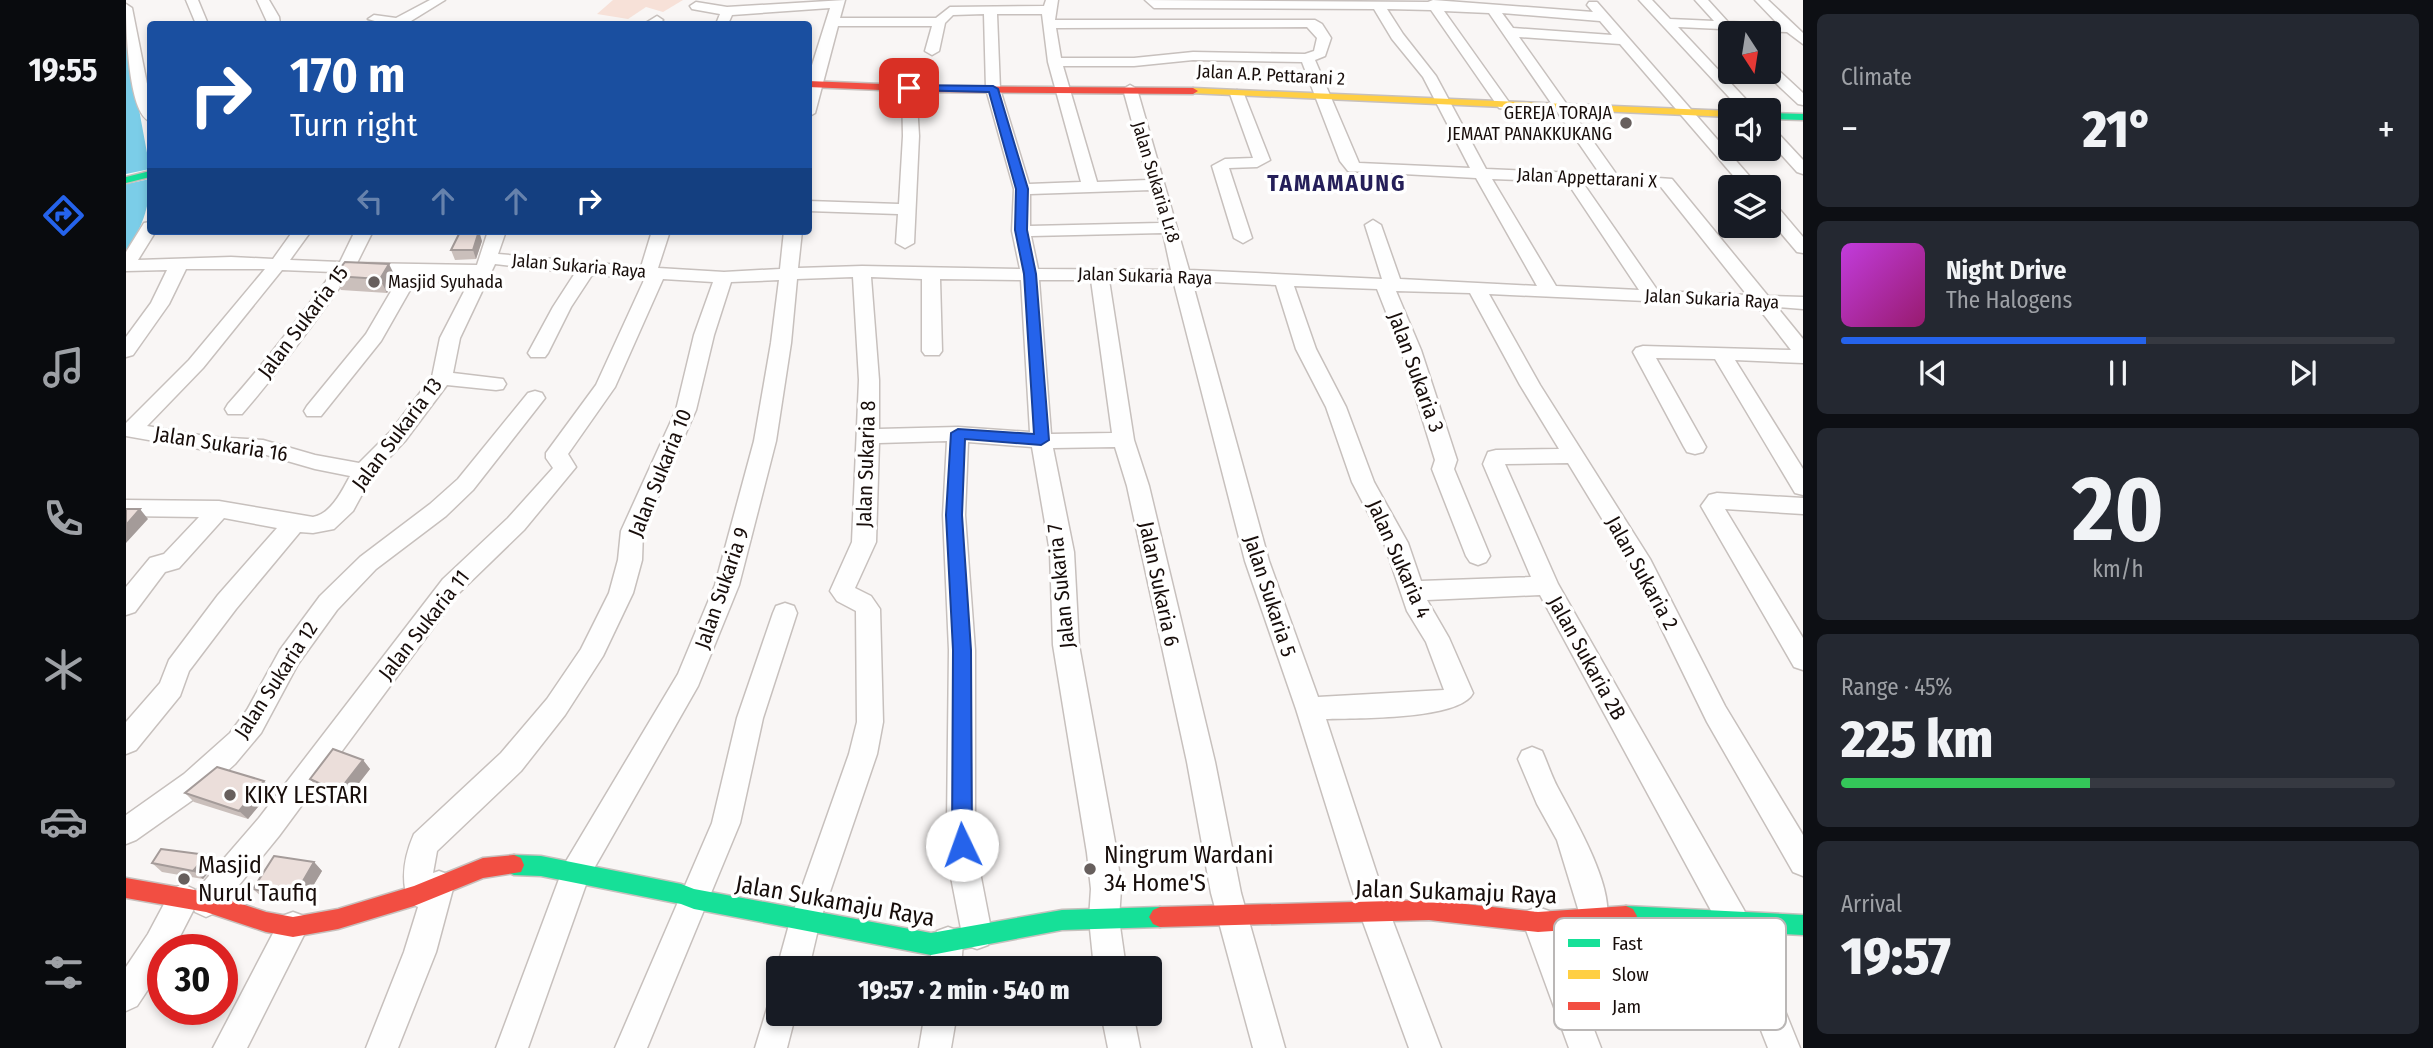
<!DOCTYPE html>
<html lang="en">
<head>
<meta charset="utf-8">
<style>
  body { margin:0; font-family:"Fira Sans Condensed",sans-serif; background:#242831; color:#f1f3f6; height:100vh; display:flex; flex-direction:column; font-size:26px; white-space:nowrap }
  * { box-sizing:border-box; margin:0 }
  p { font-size:23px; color:#9ea1a6 }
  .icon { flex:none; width:38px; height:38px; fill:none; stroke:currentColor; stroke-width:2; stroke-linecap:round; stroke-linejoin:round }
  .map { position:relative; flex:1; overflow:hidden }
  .sheet { display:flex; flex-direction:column; gap:14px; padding:14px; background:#0d0f14; width:630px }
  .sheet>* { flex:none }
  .hud { position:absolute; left:21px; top:21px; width:665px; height:214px; border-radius:7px; box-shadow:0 4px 10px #0003; background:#1a4fa0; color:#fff; overflow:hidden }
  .needle { width:46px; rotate:168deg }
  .buttons { position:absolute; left:1592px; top:21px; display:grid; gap:14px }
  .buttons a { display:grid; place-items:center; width:63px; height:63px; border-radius:7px; background:#171b24; box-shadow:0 4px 10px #0003; font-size:35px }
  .speed { position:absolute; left:21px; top:934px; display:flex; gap:14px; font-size:35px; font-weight:700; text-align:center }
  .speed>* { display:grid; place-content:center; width:91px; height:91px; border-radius:50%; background:#171b24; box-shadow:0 4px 10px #0003; line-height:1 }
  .speed .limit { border:10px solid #d22; background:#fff; color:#111 }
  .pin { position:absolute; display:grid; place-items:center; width:60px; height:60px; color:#fff; margin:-30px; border-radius:14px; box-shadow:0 4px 10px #0006 }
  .me { position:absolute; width:77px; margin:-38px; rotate:357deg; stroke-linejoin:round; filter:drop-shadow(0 0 5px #0008) }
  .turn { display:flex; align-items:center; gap:24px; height:147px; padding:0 28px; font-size:32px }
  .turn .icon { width:91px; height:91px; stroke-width:2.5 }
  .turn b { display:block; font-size:49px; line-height:60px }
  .lanes { display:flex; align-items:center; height:66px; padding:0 28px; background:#0003; justify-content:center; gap:35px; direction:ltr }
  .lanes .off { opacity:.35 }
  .big { font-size:52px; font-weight:800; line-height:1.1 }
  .sheet .tile { flex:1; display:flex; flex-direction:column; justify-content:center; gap:10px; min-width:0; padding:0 24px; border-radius:10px; background:#242831 }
  .sheet .dial { align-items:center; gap:0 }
  .dial b { font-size:91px; line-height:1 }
  .song { display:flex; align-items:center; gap:21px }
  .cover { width:84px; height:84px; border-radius:10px; background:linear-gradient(135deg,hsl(290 70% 55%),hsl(320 70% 35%)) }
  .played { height:7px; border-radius:4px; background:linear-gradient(90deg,#2563eb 55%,#363941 55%) }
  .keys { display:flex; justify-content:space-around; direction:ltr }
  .heat { display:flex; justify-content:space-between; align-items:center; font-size:38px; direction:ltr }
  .charge { height:10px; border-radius:5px; background:linear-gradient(90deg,#34c759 45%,#363941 0) }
  .trip { position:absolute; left:640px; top:956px; width:396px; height:70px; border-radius:7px; background:#171b24; box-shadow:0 4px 10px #0003; font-weight:800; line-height:70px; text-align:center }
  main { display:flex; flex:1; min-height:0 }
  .tabs { display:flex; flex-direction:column; width:126px; justify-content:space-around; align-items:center; background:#090b0e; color:#9ea1a6 }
  .tabs .icon { width:49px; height:49px }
  .tabs .current { color:#2563eb }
  .tabs b { font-size:32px; color:#f1f3f6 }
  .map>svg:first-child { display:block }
  .green { fill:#f7e1d8 }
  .water { fill:#7bcde8 }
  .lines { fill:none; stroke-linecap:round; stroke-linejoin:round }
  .street-casing { stroke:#c7c0bd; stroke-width:3 }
  .fast-casing { stroke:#c7c0bd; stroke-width:3 }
  .slow-casing { stroke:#c7c0bd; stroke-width:3 }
  .jam-casing { stroke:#c7c0bd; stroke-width:3 }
  .street { fill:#fefefe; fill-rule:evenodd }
  .fast { fill:#16e098; fill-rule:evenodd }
  .slow { fill:#ffcf43; fill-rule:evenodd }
  .jam { fill:#f24e42; fill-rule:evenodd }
  .wall { fill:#cabfbb }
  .shaded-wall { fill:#a49b99 }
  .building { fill:#ebdeda; stroke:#a49b99; stroke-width:2 }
  .route { fill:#2563eb; stroke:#184099; stroke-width:2 }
  .poi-dot { fill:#675f5d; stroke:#fff; stroke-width:2.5 }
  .labels { text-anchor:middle; stroke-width:7; stroke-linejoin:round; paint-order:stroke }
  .far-street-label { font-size:18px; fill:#180e0b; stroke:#fff }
  .far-poi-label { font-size:18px; fill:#180e0b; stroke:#fff; text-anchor:end }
  .street-label { font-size:21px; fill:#180e0b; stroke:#fff }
  .far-district-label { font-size:23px; font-weight:bold; letter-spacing:2px; fill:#251f59; stroke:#fff }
  .near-poi-label { font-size:24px; fill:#180e0b; stroke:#fff; text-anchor:start }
  .near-street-label { font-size:24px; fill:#180e0b; stroke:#fff }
  .key { fill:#fff; stroke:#bab7b6; stroke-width:2 }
  .key-label { font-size:19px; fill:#180e0b }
</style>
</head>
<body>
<main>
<nav class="tabs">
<b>19:55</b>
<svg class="icon current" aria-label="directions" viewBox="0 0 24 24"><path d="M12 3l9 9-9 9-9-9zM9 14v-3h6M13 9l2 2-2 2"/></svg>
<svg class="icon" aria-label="music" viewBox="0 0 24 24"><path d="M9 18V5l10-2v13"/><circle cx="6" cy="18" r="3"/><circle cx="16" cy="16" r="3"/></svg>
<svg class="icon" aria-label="phone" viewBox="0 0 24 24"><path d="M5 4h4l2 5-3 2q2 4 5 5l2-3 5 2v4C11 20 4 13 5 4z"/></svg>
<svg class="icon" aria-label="climate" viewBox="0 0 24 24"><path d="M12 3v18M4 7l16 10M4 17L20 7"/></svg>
<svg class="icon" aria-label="car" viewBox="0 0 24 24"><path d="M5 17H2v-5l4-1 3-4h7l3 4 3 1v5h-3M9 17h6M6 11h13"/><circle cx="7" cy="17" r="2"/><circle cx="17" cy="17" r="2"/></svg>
<svg class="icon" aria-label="filters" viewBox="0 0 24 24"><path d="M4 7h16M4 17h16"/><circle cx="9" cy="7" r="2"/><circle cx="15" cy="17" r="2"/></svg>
</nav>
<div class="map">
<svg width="1677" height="1048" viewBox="0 0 1677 1048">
  <rect width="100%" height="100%" fill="#f9f6f5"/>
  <!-- green -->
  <path class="green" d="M487,0H557L537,12L520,7L502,19L471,14Z"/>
  <!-- water -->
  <path class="water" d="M0,39L24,169L0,174Z
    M24,179C24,208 15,229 0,253V184Z"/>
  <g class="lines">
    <defs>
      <path id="street" d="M60,0H72L82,24H70Z
        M131,0H143L153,17L154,24H142Z
        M304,0H319L285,21L287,24H259L242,19L248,15L270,18Z
        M719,0L714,18H810L824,7L918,6L920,0H932L929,20H1189L1196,24L1205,38L1199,56L1189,60L1233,163L1344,168L1297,77L1266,39L1248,9L1028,8L1019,0L1302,2L1307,0L1467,12L1461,5L1463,2H1471L1633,187H1617L1494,44L1393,37L1491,175L1546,179L1642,296L1677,297V309L1651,307L1677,339V363L1609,360L1677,469V495L1669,493L1589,359L1530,358L1580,447L1577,452L1569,454L1561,452L1558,447L1507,352L1510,348L1517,346L1665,350L1631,306L1363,294L1414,385L1524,559L1599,706L1677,835V876L1667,872L1581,722L1506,568L1442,463L1379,464L1432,584L1618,910L1674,1048H1642L1595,929L1414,595L1301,600L1323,638L1347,693C1334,720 1231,718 1200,719L1263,911L1315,1048H1283L1233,911L1170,709L1119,561L1047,280H983L1008,440L1023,486L1089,762L1115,893L1159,1048H1127L1085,893L1061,762L1001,486L989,447L927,448L948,552L953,645L991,853L995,889L993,919L1000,968H968L963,919L965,889L961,853L927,645L924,552L906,447L842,442L839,515L849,650V823L853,867L866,934L862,945L851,949L840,945L836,934L823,867L821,823L823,650L817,515L821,441L753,443L750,542L729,588L745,596L754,609L757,722L751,754L694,921L683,968H653V971L651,968L664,921L723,754L731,722L730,611L711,601L704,591L726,542L733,380L727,277L671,279L665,343L650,441L613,585L572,686L462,879L402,1048H370L439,863L552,674L589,585L628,441L645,343L653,280L605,282L588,335L570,410L517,531L516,560L507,593L477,656L439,715L395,771L311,851L307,873L313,871L324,875L328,885L310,952L272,1048H240L278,952L292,907L283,903C274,880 278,857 288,834L375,753L421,699L455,649L483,593L492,560L495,531L550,410L568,335L587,282L537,279L489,387L442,454L450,467L398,530L333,593L153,836L91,912L80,917L69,912L68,909L47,950H37V967L11,1006L0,1011V967L22,934L46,889L57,884L68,889L69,892L133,818L317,579L382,518L427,468L420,458V453L470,385L519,278L466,275L445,307L422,353L419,357H405L402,353L427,307L449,273L369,264L334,338L327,373L377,379L380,384L377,389L370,390L321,385L279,441L246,476L227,511L208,529L187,533L174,532L110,609L63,671L54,696L10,750L0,754V722L34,683L43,660L92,595L151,528L98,518L53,568L39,572L9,612L0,615V587L24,558L38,554L73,517L0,516V500L93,501L187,517C205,514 216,491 224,476L189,469L137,454L85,451L0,436V423L63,360L139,269H60L43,304L7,355L0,357V337L25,303L41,270L0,271V252L18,223L24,222V231H30L12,260L105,257L147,259L167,231H185L164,260L214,262L229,231H247L231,263L351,265L362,231H380L372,254L515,267L526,231H544L532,268L598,272L654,269L658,231H676L672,268L736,266L894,269L886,231L888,189L860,89L858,14L827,15L819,23L813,51L806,55L799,51L806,26H712L689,113L682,117V78L704,8L606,15L602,24H590L594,14L566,9L564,6L570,2L601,7ZM1261,9L1305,10L1373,108L1378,109L1385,105L1318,11L1363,13L1474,174L1360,169L1310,76L1277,34ZM1376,13L1474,21L1486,35L1387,28ZM871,14H916L922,62L955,182L903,184L874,89ZM1181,27L1191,38L1188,51L1179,54L1067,52L1008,58H935L930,28ZM1067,60L1176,62L1214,161L1222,171L1350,178L1411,286L1274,279L1255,225L1247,220L1239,225L1256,279L1063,270L1011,89L1004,85L997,89L1022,180L971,182L937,66H1008ZM1366,179L1441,182L1513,290L1430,286ZM1457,183L1535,187L1621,295L1532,291ZM1025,190L1034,223L904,226V194ZM1037,233L1045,270L912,269L905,236ZM156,270L207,272C173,317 139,363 102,404L99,409L102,414H116C155,369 190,321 224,273L274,276L240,334L181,406L178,411L181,416H195L255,341L292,276H346L314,338L306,377L265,431L233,463L189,455L137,440L85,437L21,426L77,368ZM745,277L796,279V351L799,355H813L816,351L814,279L895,280L904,432L832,427L753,429V380ZM913,280H965L986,433L925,434ZM1066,281L1150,285L1170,349L1200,407L1226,482L1258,543L1281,611L1300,642L1318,690L1192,697L1143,561ZM1168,286L1251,289L1275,350L1309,460L1306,469L1340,556L1344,562L1352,565L1360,562L1364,556L1328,469L1331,460L1295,350L1270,291L1344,293L1394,385L1433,449L1370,450L1362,452L1357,464L1405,577L1295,581L1282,543L1248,482L1220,407L1190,349Z
        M1513,0H1526L1544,19L1588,21L1569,0H1582L1602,22L1652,24L1629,0H1642L1677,33V44L1661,32L1610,30L1609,33L1604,35L1595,29L1552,27L1630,110H1615Z
        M0,4L6,8L24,99V121C2,115 0,25 0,4Z
        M531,16L537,20L533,24H518Z
        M1643,65L1648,66L1677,93V105L1672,104L1638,72H1643Z
        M783,83L790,87L793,136L788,243L779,248L770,243L772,214L682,211V201L773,204L777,136L776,87Z
        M1111,90L1118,94L1144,160L1131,167L1103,168L1126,238L1117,243L1108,238L1086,166L1099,159L1127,158L1104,94Z
        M1643,128L1648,129L1677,160V174L1671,172L1643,141Z
        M1643,203L1649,204L1677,237V253L1671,252L1643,219Z
        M409,391L416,393L419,398L347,490L320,516L250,569L211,610L172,664L135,733L109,764L78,792L10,840L0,844V815L58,774L104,733L121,710L154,650L194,596L234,557L304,504L332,479L402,393Z
        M1591,493L1677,498V514L1599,509L1677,638V670L1668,667L1575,506L1583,495Z
        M659,603L668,606L671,613L637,718L614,823L521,1048H489L586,823L611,718L647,613L650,606Z
        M1406,747L1416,751C1422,764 1426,778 1433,790C1449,820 1492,893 1479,925L1468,930L1457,925L1431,840L1411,804L1392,759L1396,751Z
        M1412,907L1423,911L1475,1048H1443L1397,922L1401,911Z
        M167,912L178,916L182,927L121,1048H87L156,916Z
        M822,927L833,931L837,942L835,968H803L807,942L811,931Z
        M653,997V1013H670L661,1048H629L643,1002Z
        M799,1013H831L825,1048H793Z
        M975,1013H1007L1014,1048H982Z"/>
      <path id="fast" d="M1643,113L1677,114V120L1643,119Z
        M24,171V177L0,183V177Z
        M388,855L415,856L555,884L568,889L805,933L936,910L1034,907L1041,910L1045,917L1041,924L1034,927L936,930L805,955L568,909L555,904L415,876L388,875L381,872L378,865L381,858Z
        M1500,906L1677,915V935L1500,926L1493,923L1489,916L1493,909Z"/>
      <path id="slow" d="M1067,88L1605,111V117L1063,93L1062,91Z"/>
      <path id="jam" d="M682,81L804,86L1067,88L1072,91L1067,94L804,92L682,87Z
        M388,855L395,858L398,865L395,872L357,878L288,906L212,929L167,937L140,932L80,912L0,898V878L80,892L140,912L167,917L212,909L288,886L357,858Z
        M1303,900L1412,912L1500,906L1507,909L1511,916L1507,923L1500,926L1412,932L1303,920L1034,927L1027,924L1023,917L1027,910L1034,907Z"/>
    </defs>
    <!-- street casing -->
    <use href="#street" class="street-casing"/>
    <!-- fast casing -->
    <use href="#fast" class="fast-casing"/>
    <!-- slow casing -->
    <use href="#slow" class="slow-casing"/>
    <!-- jam casing -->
    <use href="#jam" class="jam-casing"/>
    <!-- street -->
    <use href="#street" class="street"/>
    <!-- fast -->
    <use href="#fast" class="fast"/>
    <!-- slow -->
    <use href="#slow" class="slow"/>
    <!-- jam -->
    <use href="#jam" class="jam"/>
  </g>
  <!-- wall -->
  <path class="wall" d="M356,241L350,259L329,260L325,250Z
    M208,276L270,278L261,293L215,290Z
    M237,760L244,769L219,801L192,788L184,779Z
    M146,790L122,819L68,802L59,793Z
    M188,862L196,871L178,901L167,903L136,897L127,889Z
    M26,863H91L77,879L36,872Z"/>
  <!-- shaded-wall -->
  <path class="shaded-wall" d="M353,231L356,241L350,259L347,250Z
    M263,264L270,278L261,293L254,279Z
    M14,509L22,519L0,543V525Z
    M237,760L244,769L219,801L212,792Z
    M138,781L146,790L122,819L113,811Z
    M81,855L91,863L77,879L67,871Z
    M188,862L196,871L178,901L170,893Z"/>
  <!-- building -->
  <path class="building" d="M353,231L347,250H325L334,232Z
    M219,262L263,264L254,279L208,276Z
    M0,509H14L0,525Z
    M207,749L237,760L212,792L184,779Z
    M91,767L138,781L113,811L59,793Z
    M35,849L81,855L67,871L26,863Z
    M148,856L188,862L170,893L158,895L127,889Z"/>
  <!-- route -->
  <path class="route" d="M779,85L867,86L872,89L902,189L901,230L910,274L923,440L915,445L839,439L836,515L845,650L846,845L843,851L836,854L829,851L826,845L827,650L820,515L825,433L832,429L908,434L898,274L889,230L890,189L863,92L783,90H779Z"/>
  <!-- markers -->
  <g class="poi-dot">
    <circle cx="1500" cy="123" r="7"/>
    <circle cx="248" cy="282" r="7"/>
    <circle cx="104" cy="795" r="7"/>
    <circle cx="964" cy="869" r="7"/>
    <circle cx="58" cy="879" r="7"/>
  </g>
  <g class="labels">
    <!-- far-street labels -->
    <g class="far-street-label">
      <text transform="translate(1145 75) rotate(3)" y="6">Jalan A.P. Pettarani 2</text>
      <text transform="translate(1461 178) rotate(3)" y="6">Jalan Appettarani X</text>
      <text transform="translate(1030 182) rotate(73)" y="6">Jalan Sukaria Lr.8</text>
      <text transform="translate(453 266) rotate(5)" y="6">Jalan Sukaria Raya</text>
      <text transform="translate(1019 276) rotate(2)" y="6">Jalan Sukaria Raya</text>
      <text transform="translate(1586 299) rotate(3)" y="6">Jalan Sukaria Raya</text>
    </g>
    <!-- far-poi labels -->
    <g class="far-poi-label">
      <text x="1486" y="119">GEREJA TORAJA<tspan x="1486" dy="21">JEMAAT PANAKKUKANG</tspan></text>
      <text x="262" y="288" text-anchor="start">Masjid Syuhada</text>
    </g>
    <!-- street labels -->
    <g class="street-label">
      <text transform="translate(177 322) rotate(-53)" y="7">Jalan Sukaria 15</text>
      <text transform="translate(1290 372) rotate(70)" y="7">Jalan Sukaria 3</text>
      <text transform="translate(271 434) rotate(-53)" y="7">Jalan Sukaria 13</text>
      <text transform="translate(95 444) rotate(9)" y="7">Jalan Sukaria 16</text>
      <text transform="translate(740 464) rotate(-88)" y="7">Jalan Sukaria 8</text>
      <text transform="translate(534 473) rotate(-68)" y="7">Jalan Sukaria 10</text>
      <text transform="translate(1273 559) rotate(66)" y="7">Jalan Sukaria 4</text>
      <text transform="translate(1516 573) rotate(61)" y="7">Jalan Sukaria 2</text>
      <text transform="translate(1033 584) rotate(78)" y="7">Jalan Sukaria 6</text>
      <text transform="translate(935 586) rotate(-96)" y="7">Jalan Sukaria 7</text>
      <text transform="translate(596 588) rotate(-71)" y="7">Jalan Sukaria 9</text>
      <text transform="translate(1144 596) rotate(72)" y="7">Jalan Sukaria 5</text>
      <text transform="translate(298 625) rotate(-52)" y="7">Jalan Sukaria 11</text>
      <text transform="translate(1461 658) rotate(61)" y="7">Jalan Sukaria 2B</text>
      <text transform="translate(150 680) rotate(-57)" y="7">Jalan Sukaria 12</text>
    </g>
    <!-- far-district labels -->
    <g class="far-district-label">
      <text x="1211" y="191">TAMAMAUNG</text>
    </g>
    <!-- near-poi labels -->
    <g class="near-poi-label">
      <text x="118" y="803">KIKY LESTARI</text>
      <text x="978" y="863">Ningrum Wardani<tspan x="978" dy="28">34 Home'S</tspan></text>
      <text x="72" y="873">Masjid<tspan x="72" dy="28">Nurul Taufiq</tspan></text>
    </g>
    <!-- near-street labels -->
    <g class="near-street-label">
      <text transform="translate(1330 892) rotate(2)" y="8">Jalan Sukamaju Raya</text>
      <text transform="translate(709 901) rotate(10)" y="8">Jalan Sukamaju Raya</text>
    </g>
  </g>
  <!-- legend -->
  <rect x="1428" y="918" width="232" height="112" rx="10" class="key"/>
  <rect x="1442" y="939" width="32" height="8" fill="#16e098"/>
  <rect x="1442" y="970" width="32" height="9" fill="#ffcf43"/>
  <rect x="1442" y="1002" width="32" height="8" fill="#f24e42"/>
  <g class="key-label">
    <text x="1486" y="950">Fast</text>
    <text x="1486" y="981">Slow</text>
    <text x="1486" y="1013">Jam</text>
  </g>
</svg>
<div class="buttons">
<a><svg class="needle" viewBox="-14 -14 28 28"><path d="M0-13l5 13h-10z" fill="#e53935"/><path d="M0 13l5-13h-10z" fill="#9ea1a6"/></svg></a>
<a><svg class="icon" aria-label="sound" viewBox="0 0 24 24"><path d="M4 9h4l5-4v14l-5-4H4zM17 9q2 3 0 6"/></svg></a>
<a><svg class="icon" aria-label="layers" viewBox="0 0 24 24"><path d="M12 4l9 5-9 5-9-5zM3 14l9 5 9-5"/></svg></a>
</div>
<div class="speed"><div class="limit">30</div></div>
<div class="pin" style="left:783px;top:88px;background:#d93025"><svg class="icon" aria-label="arrive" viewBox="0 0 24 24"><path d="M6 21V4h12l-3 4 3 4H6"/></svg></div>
<svg class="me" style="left:836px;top:845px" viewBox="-20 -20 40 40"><circle r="19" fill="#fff"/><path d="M0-13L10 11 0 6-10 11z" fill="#2563eb"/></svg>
<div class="trip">19:57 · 2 min · 540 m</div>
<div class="hud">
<div class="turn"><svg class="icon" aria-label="right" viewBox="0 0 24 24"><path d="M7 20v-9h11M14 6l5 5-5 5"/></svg><div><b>170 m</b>Turn right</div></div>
<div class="lanes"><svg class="icon off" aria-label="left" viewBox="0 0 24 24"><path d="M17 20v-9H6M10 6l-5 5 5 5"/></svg><svg class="icon off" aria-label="ahead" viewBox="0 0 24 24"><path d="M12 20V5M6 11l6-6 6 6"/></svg><svg class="icon off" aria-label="ahead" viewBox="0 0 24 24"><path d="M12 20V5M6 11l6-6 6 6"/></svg><svg class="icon" aria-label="right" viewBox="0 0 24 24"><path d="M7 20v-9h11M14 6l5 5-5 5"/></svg></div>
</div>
</div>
<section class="sheet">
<div class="tile"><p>Climate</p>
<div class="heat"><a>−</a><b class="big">21°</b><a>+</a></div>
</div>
<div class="tile">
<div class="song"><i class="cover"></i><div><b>Night Drive</b><p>The Halogens</p></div></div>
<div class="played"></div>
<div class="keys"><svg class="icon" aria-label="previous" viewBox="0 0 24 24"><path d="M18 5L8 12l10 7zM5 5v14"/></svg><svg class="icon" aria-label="pause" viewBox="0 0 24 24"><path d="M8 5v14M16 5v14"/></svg><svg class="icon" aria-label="next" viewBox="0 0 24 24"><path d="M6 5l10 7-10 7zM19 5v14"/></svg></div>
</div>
<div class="tile dial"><b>20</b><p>km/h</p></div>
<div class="tile"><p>Range · 45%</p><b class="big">225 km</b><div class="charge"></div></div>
<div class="tile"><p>Arrival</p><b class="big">19:57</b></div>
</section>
</main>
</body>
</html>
